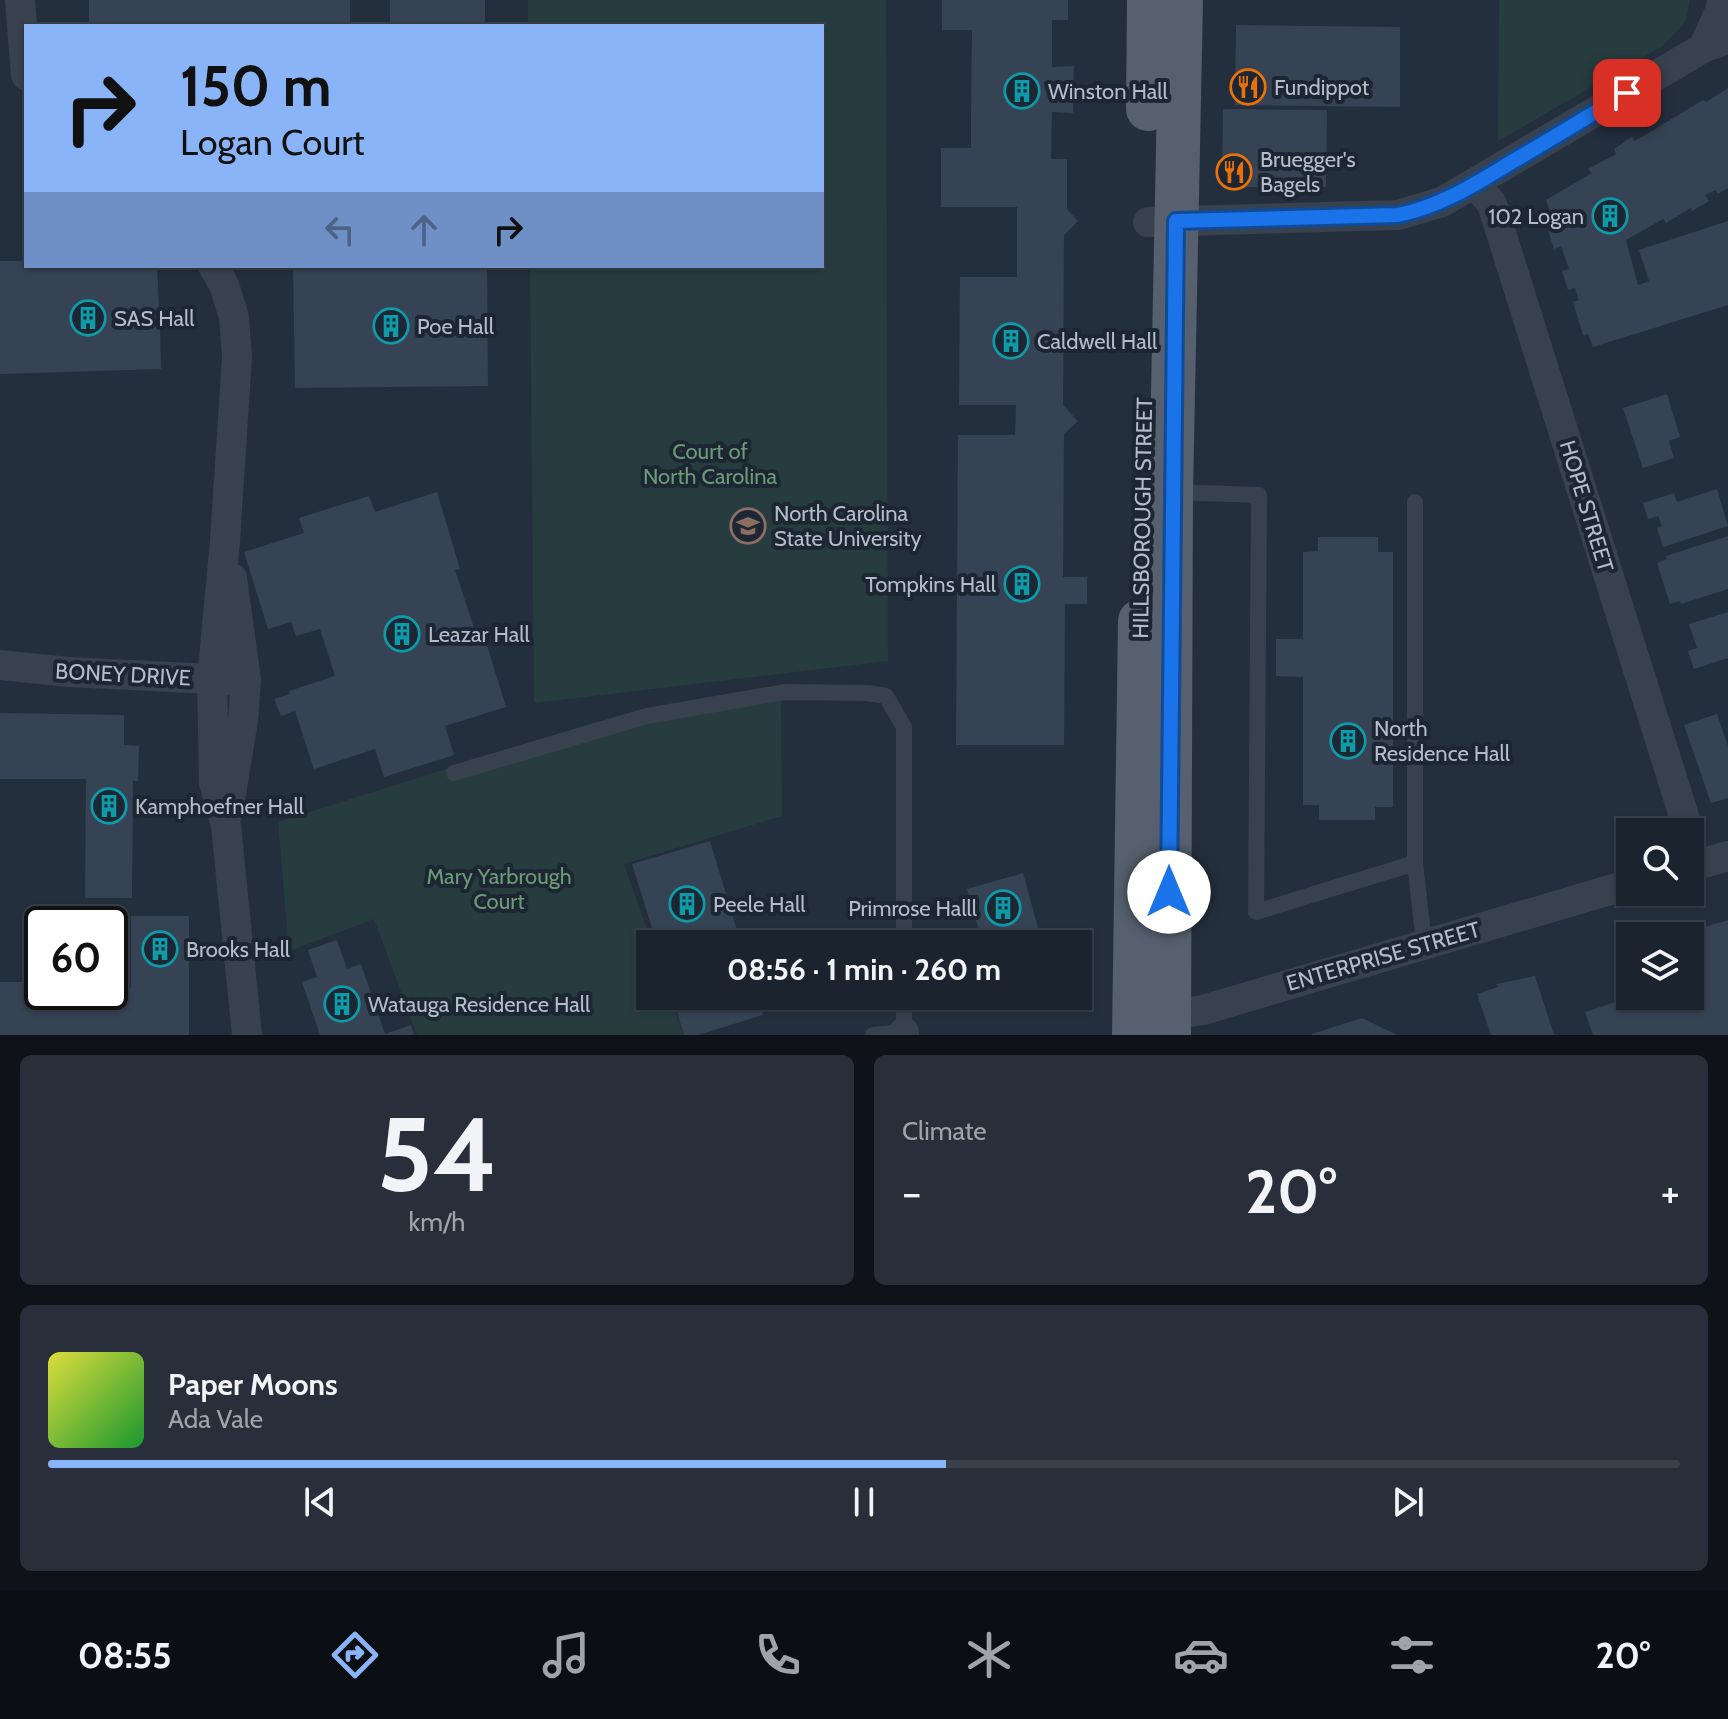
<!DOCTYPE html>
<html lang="en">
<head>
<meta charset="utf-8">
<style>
  body { margin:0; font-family:Cabin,sans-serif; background:#282f3a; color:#f1f3f6; height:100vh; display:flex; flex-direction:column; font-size:30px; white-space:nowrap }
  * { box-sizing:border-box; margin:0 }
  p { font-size:26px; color:#a0a4aa }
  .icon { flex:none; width:44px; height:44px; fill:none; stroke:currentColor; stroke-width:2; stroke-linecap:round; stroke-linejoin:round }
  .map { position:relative; height:1035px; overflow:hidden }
  .panel { display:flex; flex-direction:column; gap:20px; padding:20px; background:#0f1319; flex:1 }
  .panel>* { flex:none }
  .guide { position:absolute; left:24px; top:24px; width:800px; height:244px; border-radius:0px; box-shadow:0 2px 6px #0004,0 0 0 2px #39404a; background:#8ab4f8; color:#111; overflow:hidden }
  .tools { position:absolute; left:1616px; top:818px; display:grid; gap:16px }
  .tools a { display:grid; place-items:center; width:88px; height:88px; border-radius:0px; background:#1b232e; box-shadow:0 2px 6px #0004,0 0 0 2px #39404a; font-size:40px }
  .speed { position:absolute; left:24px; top:906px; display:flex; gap:16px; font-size:40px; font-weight:700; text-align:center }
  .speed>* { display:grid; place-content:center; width:104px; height:104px; border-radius:50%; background:#1b232e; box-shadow:0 2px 6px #0004,0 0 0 2px #39404a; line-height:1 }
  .speed .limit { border:4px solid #111; border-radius:12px; background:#fff; color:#111 }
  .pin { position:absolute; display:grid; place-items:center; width:68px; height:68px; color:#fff; margin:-34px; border-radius:16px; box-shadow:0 4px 12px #0006 }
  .me { position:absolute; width:88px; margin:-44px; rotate:0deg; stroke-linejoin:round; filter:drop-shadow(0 0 6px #0008) }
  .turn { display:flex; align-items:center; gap:28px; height:168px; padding:0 24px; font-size:36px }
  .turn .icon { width:104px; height:104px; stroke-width:2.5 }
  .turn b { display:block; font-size:56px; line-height:68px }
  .lanes { display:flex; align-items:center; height:76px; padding:0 24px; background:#0003; justify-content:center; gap:40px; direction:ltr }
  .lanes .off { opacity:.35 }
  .big { font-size:60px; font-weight:700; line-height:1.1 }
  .panel .card { flex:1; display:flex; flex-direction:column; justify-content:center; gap:12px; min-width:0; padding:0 28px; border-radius:12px; background:#282f3a }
  .panel .dial { align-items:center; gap:0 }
  .dial b { font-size:104px; line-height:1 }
  .song { display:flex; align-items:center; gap:24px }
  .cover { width:96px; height:96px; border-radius:12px; background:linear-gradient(135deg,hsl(60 70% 55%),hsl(130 70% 35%)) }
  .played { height:8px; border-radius:4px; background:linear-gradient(90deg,#8ab4f8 55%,#39404a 55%) }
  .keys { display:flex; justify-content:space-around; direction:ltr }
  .heat { display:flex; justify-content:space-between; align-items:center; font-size:44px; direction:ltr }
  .panel .tiles { flex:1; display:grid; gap:20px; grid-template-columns:1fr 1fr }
  .card:last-child { grid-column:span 2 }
  .trip { position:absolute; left:636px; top:930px; width:456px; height:80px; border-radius:0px; background:#1b232e; box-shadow:0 2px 6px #0004,0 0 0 2px #39404a; font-weight:700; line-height:80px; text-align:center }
  .dock { display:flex; height:128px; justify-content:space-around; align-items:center; background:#0b0e12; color:#a0a4aa }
  .dock .icon { width:56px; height:56px }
  .dock .active { color:#8ab4f8 }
  .dock b { font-size:36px; color:#f1f3f6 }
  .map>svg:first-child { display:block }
  .green { fill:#263c3f }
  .building { fill:#364354 }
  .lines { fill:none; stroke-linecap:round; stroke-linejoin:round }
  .service { stroke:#38414e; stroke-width:16 }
  .minor { stroke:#38414e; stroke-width:30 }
  .primary { stroke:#56606e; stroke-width:44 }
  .route-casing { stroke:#114b97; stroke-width:20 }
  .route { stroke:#1a73e8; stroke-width:14 }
  .labels { text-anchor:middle; stroke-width:8; stroke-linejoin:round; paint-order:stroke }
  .poi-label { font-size:22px; fill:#b4bcc9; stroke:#1d2633; text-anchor:start }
  .park-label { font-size:22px; fill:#6b9a76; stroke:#1d2633 }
  .street-label { font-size:22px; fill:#b4bcc9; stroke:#1d2633 }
</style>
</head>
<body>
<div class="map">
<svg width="1728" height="1035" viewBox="0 0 1728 1035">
  <rect width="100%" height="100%" fill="#242f3e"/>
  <!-- green -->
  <path class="green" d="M528,0H886L888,661L534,703L530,266H822V26H528Z
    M1499,0H1690L1685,22L1663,46L1498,141Z
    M781,701L782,816L624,864L652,944L650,996H670L683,1035H417L374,919L289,951L278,822L595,722Z"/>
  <!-- building -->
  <path class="building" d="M89,0H350V26H89Z
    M390,0H485V26H390Z
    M942,0H1068V20H1052V67L1074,66L1073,113L1052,112L1051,159H1067V209L1078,221L1064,235L1063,405L1078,421L1064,434L1063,577H1087V604H1065L1064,745H956L958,435H1015L1016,405H959L960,277H1017V207H941V148H971V110L972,30H942Z
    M1236,25L1400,27V107L1235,105Z
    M1728,88V188L1718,194L1715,190L1705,195L1709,201L1692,211L1691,208L1666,223L1663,219L1626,240L1638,285L1649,281L1639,250L1728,221V305L1593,347L1588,334L1583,335L1573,302L1579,300L1575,288L1568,290L1562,271L1569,269L1561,246L1554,249L1543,214L1550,212L1546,200L1592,173L1588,169L1616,154L1614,149L1632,137L1635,141L1703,100L1706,102Z
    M1223,109L1327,110L1326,187H1222Z
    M0,261H26V266H157L159,308H175L176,327L160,328L161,369L0,374Z
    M293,266H487L488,386L295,388Z
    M1667,394L1680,437L1669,441L1674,458L1643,468L1623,408Z
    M1717,489L1728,526L1663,547L1657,528L1662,526L1658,516L1648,519L1643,503L1674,493L1677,502Z
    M437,492L460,569L455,570L475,631L482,629L506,707L445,726L454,755L384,777L375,749L314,769L295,711L281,716L274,699L290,694L289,691L335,676L320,629L296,636L291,622L268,629L244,552L304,533L299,518L369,496L375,512Z
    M1728,536V589L1681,604L1680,601L1670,604L1657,563L1667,559L1666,556Z
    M1318,537H1378V552H1393V807H1375V820H1319V805H1303V677L1276,676V639H1303V552L1318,551Z
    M1728,612V658L1694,669L1688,651L1697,648L1689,624Z
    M0,713L124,715V745L139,746L138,781H133L132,898H85L86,779H0Z
    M1717,714L1728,746V798L1711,803L1684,725Z
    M710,841L741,944H657L632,864Z
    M1023,873L1038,928L1018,934L1021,944H1005L1004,939L983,944L967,889Z
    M131,916H189V1035H0V982H42V992H100V999H115V988H131Z
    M1728,920V1035H1593L1585,1012L1634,996H1690V936L1679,935Z
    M337,940L347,969L361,964L385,1034L411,1025L414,1035H320L302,982L317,977L308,950Z
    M1535,976L1554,1035H1491L1477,994L1498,987L1497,984Z
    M672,996H757L763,1015L698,1035H684Z
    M1362,1018L1397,1035H1312V1034Z"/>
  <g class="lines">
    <!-- service -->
    <path class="service" d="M1173,492L1259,495L1256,912L1415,863
      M1415,502V863L1424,943
      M454,773L647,716L785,692L868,693L886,696L904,727V944
      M873,1035L904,1032V996"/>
    <!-- minor -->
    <path class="minor" d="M20,0L26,75
      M1703,48L1720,11L1722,0
      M1475,184L1492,204L1689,832
      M1148,222L1398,215L1442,202L1703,48L1728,39
      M213,266L224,285L234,317L237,357L225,541L212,679L214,783L226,826L247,1035
      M0,665L69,672L232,680
      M228,812L243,720L246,680L232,578
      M1690,867L1728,856
      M1152,1018L1203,1010L1630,884
      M904,1032V1035"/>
    <!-- primary -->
    <path class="primary" d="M1148,109L1149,0
      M1134,1035L1140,621
      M1169,1035L1171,492L1181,0"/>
  </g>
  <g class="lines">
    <defs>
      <path id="route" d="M1169,892L1176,221L1398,215C1442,206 1477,183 1515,160C1553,138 1590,115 1627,93"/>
    </defs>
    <!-- route casing -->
    <use href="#route" class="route-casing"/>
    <!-- route -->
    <use href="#route" class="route"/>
  </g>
  <!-- icons -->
  <defs>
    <symbol id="restaurant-ring" viewBox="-11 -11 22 22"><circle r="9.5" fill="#1d2633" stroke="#e8710a" stroke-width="1.5"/><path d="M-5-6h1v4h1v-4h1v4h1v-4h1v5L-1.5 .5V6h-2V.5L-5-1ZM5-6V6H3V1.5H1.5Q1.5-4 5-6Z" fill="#e8710a"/></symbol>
    <symbol id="building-ring" viewBox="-11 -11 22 22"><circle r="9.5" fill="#1d2633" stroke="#0f9aa8" stroke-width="1.5"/><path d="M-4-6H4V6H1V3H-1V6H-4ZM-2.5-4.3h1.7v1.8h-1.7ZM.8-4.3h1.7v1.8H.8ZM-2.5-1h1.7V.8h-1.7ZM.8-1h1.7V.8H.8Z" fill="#0f9aa8"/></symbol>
    <symbol id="university-ring" viewBox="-11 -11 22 22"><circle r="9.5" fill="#1d2633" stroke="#8d6e63" stroke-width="1.5"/><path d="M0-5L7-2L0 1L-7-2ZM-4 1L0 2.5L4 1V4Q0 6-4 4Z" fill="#8d6e63"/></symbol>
  </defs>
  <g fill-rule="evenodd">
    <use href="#restaurant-ring" x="1228" y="67" width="40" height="40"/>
    <use href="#building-ring" x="1002" y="71" width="40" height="40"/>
    <use href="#restaurant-ring" x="1214" y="152" width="40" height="40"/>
    <use href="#building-ring" x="1590" y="196" width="40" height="40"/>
    <use href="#building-ring" x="68" y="298" width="40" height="40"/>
    <use href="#building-ring" x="371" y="306" width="40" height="40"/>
    <use href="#building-ring" x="991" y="321" width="40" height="40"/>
    <use href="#university-ring" x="728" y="506" width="40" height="40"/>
    <use href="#building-ring" x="1002" y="564" width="40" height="40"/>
    <use href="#building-ring" x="382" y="614" width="40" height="40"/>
    <use href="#building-ring" x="1328" y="721" width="40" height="40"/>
    <use href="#building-ring" x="89" y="786" width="40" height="40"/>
    <use href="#building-ring" x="667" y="884" width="40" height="40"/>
    <use href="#building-ring" x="983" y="888" width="40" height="40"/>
    <use href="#building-ring" x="140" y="929" width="40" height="40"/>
    <use href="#building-ring" x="322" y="984" width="40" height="40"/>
  </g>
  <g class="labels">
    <!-- poi labels -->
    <g class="poi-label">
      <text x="1274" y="95">Fundippot</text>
      <text x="1048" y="99">Winston Hall</text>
      <text x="1260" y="167">Bruegger's<tspan x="1260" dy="25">Bagels</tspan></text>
      <text x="1584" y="224" text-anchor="end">102 Logan</text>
      <text x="114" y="326">SAS Hall</text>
      <text x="417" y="334">Poe Hall</text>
      <text x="1037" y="349">Caldwell Hall</text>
      <text x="774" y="521">North Carolina<tspan x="774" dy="25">State University</tspan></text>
      <text x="996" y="592" text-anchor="end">Tompkins Hall</text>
      <text x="428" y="642">Leazar Hall</text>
      <text x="1374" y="736">North<tspan x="1374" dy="25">Residence Hall</tspan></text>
      <text x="135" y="814">Kamphoefner Hall</text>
      <text x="713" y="912">Peele Hall</text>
      <text x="977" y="916" text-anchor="end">Primrose Halll</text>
      <text x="186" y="957">Brooks Hall</text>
      <text x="368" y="1012">Watauga Residence Hall</text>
    </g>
    <!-- park labels -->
    <g class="park-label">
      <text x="710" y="459">Court of<tspan x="710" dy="25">North Carolina</tspan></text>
      <text x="499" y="884">Mary Yarbrough<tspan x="499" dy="25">Court</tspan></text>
    </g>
    <!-- street labels -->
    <g class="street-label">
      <text transform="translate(1587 506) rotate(73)" y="8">HOPE STREET</text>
      <text transform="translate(1142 518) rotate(-89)" y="8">HILLSBOROUGH STREET</text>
      <text transform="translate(123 674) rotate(3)" y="8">BONEY DRIVE</text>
      <text transform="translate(1383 956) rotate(-16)" y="8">ENTERPRISE STREET</text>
    </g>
  </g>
</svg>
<div class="tools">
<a><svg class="icon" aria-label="search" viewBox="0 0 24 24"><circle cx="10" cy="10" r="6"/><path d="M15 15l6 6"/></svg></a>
<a><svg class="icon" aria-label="layers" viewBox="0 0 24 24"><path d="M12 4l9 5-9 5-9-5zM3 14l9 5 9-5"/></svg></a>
</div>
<div class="speed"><div class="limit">60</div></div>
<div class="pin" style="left:1627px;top:93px;background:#d93025"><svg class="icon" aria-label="arrive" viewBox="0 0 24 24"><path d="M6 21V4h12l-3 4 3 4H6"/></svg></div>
<svg class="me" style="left:1169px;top:892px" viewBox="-20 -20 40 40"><circle r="19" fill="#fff"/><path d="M0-13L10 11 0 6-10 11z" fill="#1a73e8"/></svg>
<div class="trip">08:56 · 1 min · 260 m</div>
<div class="guide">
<div class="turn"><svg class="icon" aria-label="right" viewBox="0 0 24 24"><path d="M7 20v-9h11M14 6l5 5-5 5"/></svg><div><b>150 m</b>Logan Court</div></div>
<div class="lanes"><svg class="icon off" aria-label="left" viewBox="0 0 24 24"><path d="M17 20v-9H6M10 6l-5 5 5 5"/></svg><svg class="icon off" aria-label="ahead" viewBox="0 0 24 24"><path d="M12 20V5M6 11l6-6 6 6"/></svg><svg class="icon" aria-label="right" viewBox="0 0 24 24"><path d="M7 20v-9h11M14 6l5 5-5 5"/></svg></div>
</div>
</div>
<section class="panel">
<div class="tiles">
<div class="card dial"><b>54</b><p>km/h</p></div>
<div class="card"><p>Climate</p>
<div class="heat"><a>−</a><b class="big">20°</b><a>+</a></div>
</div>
<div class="card">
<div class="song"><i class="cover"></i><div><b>Paper Moons</b><p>Ada Vale</p></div></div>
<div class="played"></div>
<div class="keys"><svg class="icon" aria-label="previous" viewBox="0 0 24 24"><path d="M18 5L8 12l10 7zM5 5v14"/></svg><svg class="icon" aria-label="pause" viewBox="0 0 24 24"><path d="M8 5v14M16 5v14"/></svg><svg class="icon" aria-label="next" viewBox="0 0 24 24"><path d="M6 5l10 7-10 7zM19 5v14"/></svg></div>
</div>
</div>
</section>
<nav class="dock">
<b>08:55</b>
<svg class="icon active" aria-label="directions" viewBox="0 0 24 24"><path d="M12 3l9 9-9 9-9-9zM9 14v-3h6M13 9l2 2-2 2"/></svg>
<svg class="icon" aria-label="music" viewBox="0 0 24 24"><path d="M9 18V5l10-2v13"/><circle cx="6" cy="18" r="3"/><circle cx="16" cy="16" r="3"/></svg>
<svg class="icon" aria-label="phone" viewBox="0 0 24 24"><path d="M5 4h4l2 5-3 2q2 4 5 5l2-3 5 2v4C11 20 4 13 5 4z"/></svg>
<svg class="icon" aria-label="climate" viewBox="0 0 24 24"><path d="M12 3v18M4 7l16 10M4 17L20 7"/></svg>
<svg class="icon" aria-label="car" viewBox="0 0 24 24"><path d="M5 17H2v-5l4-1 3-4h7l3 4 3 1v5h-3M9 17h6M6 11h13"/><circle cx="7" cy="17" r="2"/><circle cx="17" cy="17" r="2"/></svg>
<svg class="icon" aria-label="filters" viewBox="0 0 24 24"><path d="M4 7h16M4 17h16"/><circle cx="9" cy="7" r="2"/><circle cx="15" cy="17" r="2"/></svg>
<b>20°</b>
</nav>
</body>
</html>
